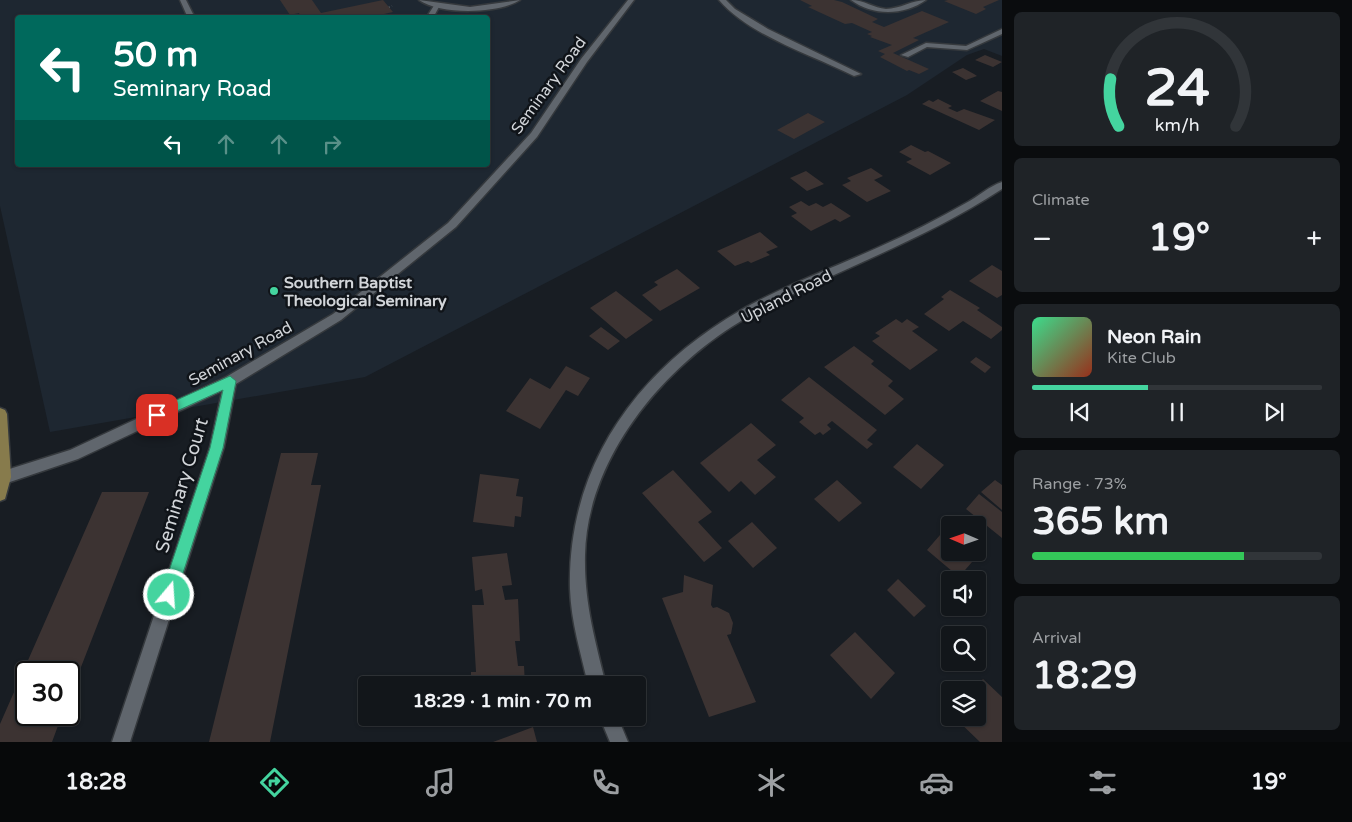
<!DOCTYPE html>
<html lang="en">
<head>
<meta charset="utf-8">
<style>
  body { margin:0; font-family:"Varela Round",sans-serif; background:#1f2327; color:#f1f3f6; height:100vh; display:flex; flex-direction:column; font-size:19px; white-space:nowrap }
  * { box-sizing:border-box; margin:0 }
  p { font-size:16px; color:#9c9fa2 }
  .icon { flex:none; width:28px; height:28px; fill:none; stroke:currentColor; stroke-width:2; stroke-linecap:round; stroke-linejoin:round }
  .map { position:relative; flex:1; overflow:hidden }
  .side { display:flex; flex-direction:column; gap:12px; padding:12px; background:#0a0c0e; width:350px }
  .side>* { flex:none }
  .banner { position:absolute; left:15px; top:15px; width:475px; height:152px; border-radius:5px; box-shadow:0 1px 4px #0004,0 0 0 1px #313539; background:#00695c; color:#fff; overflow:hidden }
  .needle { width:32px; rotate:272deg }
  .fabs { position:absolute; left:941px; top:516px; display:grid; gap:10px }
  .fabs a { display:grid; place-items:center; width:45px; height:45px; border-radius:5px; background:#12161a; box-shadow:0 1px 4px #0004,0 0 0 1px #313539; font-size:25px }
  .speed { position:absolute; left:15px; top:661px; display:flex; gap:10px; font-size:25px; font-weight:700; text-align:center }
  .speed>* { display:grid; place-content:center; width:65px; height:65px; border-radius:50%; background:#12161a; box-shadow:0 1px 4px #0004,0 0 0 1px #313539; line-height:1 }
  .speed .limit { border:2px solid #111; border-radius:8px; background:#fff; color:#111 }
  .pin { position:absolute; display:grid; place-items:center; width:42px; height:42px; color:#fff; margin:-21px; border-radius:10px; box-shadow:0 2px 8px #0006 }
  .me { position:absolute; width:55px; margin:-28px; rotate:18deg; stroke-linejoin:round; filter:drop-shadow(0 0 4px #0008) }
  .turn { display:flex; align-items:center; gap:18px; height:105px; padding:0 15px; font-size:22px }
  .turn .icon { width:65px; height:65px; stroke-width:2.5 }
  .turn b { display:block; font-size:35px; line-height:42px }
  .lanes { display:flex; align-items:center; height:48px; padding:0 15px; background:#0003; justify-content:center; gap:25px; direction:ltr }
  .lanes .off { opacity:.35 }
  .big { font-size:38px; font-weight:700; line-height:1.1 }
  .side .card { flex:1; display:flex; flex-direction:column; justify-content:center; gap:8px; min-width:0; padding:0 18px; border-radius:8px; background:#1f2327 }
  .side .dial { align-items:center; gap:0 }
  .dial svg { height:130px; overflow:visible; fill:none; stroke:#313539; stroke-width:7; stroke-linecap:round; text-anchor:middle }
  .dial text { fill:#f1f3f6; stroke:none }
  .song { display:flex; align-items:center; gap:15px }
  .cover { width:60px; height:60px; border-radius:8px; background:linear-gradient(135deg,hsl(150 70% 55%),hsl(10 70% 35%)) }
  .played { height:5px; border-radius:2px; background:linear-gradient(90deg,#44d49f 40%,#313539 40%) }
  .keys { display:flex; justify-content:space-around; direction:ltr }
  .heat { display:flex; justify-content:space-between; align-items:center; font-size:28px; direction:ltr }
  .charge { height:8px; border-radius:4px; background:linear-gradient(90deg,#34c759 73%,#313539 0) }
  .trip { position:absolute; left:358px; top:676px; width:288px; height:50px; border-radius:5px; background:#12161a; box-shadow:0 1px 4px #0004,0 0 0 1px #313539; font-weight:700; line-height:50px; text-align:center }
  .tabs { display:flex; height:80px; justify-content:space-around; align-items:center; background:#07090a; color:#9c9fa2 }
  .tabs .icon { width:35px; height:35px }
  .tabs .on { color:#44d49f }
  .tabs b { font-size:22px; color:#f1f3f6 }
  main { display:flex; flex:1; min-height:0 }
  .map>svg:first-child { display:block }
  .built { fill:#1e2731; fill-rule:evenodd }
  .building { fill:#3c3332 }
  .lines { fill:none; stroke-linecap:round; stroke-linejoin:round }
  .lane-casing { stroke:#35393d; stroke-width:3 }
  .street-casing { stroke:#35393d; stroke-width:3 }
  .secondary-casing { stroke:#35393d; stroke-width:3 }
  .path { stroke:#6d7277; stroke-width:2; stroke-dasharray:0.5 2.5; stroke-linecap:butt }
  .lane { fill:#60666d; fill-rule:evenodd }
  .street { fill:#60666d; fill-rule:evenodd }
  .secondary { fill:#877b4c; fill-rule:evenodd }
  .route { fill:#44d49f; stroke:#2c8a67 }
  .poi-dot { fill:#44d49f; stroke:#101419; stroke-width:2 }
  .labels { text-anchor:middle; stroke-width:5; stroke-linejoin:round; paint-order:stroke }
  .street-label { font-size:16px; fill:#d2d5d9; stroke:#101419 }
  .poi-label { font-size:16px; font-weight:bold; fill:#d2d5d9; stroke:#101419; text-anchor:start }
  .near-street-label { font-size:19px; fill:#d2d5d9; stroke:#101419 }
</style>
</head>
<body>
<main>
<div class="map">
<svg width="1002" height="742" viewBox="0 0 1002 742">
  <rect width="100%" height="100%" fill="#181d23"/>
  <!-- built -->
  <path class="built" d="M0,0H1002V56L984,49L967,55L907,95L365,377L50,432L0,206ZM18,18H488V165H18Z"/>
  <!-- building -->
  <path class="building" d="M280,0H312L321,13L383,0L393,12L366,18H301L299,13L290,15Z
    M800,0H834L842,2L878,19L872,22L884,27L922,11L949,22L913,38L919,40L893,53L929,69L919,74L909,70L907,71L880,57L885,54L878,51L892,45L870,37L872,36L867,34L872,32L852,23L845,24L808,7L812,6Z
    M948,0H999L983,7L986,9L976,14L944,1Z
    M985,55L1002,62L993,67L975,60Z
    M963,68L974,74L977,76L966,80L952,72Z
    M998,91L1002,92V111L980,101Z
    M938,99L952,106L948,108L957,112L964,109L995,120L979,130L922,104L929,100L933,102Z
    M808,113L825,122L794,139L777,130Z
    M911,145L925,152L928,151L951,163L930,175L906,162L912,159L899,152Z
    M871,168L883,176L874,180L891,191L867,202L842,185L851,181L847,178Z
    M806,171L824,184L807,191L790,178Z
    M801,201L809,206L816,203L823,207L831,203L851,216L840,222L835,219L811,231L791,216L797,213L789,207Z
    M760,232L778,247L766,252L770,255L751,263L748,261L735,266L717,251Z
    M992,265L1002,271V295L997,298L969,281Z
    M677,269L700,288L660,311L642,295L658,285L654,282Z
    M950,290L980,308L977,310L1002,327V330L991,339L963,321L949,331L924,314L944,299L941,297Z
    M616,291L653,320L626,339L590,308Z
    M896,319L902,323L907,319L919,327L912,331L938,350L910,370L872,341L880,336L875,333Z
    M601,327L620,341L608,350L589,336Z
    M854,346L874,361L871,364L893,381L888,386L904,399L885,415L824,367Z
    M976,357L991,367L985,373L970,362Z
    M566,366L590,378L578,396L566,390L540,429L506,411L530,378L550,389Z
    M809,377L877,430L867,440L873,444L867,449L832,421L827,425L831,429L823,435L820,432L815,435L799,422L804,418L781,400Z
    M751,423L776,445L757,460L776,477L755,495L741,481L729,492L700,463Z
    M917,444L944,465L921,489L893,467Z
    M281,453H318L311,485H321L270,742H209Z
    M673,470L712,512L698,522L722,548L704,562L642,493Z
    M480,474L519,479L516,496L523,497L521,517L515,516L514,527L473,522Z
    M837,480L862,503L839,522L814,499Z
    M995,480L1002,485V510L981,492Z
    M102,492H149L69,698V672H26V715H62L52,742H0V724Z
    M979,494L1002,512V538L966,509Z
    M752,522L777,548L753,568L728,541Z
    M940,535L950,543V552H961L972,562L959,577L927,550Z
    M507,553L512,585L502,586L505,600L518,599L520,641H515L518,666H524L525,685H471V672H476L472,605H484L482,589L475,591L472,557Z
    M684,575L713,585L711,605L713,608L717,607L729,613L733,623L731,634L727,635L756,702L709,717L662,598L683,592Z
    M898,579L926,606L914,617L887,590Z
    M855,632L895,673L871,699L830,655Z
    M983,679L1002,697V742H980L955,718H978V690H974Z
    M533,727L537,742H493Z"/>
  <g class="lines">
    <defs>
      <path id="lane" d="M180,0H186L195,18H188Z
        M719,0H726L735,9L768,29L861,74L854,76C812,55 750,36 719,0Z
        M851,0C864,0 874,8 886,9C900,9 912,0 926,0C904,16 872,16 851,0Z
        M435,4L440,5L433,18H426Z
        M1002,29V34L967,50L927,47L908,57L901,55L926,43L966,46Z"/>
      <path id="street" d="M419,0L470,7L520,0C499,14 440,15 419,0Z
        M628,0H634L587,62L537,137L456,227L341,320L236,384L224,447L130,742H112L210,447L222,391L78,459L4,484L0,482V472L70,450L226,377L333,314L448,223L531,133L581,59Z
        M1002,182V189C926,239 840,269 759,311C672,356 587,453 585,555C584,602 595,640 606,685H588C581,653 571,622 570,589C567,466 637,370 741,310C785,285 833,268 879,247C908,234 938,219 966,203C978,197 989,186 1002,182Z
        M600,718H618L628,742H610Z"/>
      <path id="secondary" d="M0,408L5,410L7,414L11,477L5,499L0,501Z"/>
    </defs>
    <!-- lane casing -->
    <use href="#lane" class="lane-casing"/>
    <!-- street casing -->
    <use href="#street" class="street-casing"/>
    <!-- secondary casing -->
    <use href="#secondary" class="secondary-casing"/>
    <!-- path -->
    <path class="path" d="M389,7L392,6"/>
    <!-- lane -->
    <use href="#lane" class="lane"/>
    <!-- street -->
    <use href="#street" class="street"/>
    <!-- secondary -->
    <use href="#secondary" class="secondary"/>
  </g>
  <!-- route -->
  <path class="route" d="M230,376L236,381L223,448L176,595L174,600L169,602L164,600L161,595L210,448L223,390L157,420L151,415L152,411Z"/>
  <!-- markers -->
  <circle class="poi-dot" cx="274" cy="291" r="5"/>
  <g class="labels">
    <!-- street labels -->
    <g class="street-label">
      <text transform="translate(548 85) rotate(-54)" y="6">Seminary Road</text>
      <text transform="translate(786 296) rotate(-27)" y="6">Upland Road</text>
      <text transform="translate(240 353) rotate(-29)" y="6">Seminary Road</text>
    </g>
    <!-- poi labels -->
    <g class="poi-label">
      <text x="284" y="288">Southern Baptist<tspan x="284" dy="18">Theological Seminary</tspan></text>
    </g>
    <!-- near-street labels -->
    <g class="near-street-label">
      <text transform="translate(181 485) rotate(-73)" y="7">Seminary Court</text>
    </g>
  </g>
</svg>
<div class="fabs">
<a><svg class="needle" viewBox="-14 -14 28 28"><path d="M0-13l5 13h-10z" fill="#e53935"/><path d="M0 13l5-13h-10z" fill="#9c9fa2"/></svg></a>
<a><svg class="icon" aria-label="sound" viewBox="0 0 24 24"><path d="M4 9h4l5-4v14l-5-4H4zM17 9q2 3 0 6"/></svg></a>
<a><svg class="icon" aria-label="search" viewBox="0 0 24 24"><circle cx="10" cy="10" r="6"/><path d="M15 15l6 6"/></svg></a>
<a><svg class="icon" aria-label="layers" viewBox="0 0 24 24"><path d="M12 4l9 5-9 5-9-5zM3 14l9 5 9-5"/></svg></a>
</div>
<div class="speed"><div class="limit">30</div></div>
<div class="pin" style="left:157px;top:415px;background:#d93025"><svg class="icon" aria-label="arrive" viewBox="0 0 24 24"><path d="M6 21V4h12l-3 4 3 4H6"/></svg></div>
<svg class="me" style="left:169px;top:595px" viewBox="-20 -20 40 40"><circle r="17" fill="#44d49f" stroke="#fff" stroke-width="3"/><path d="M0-11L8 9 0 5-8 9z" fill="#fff"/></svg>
<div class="trip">18:29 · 1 min · 70 m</div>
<div class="banner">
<div class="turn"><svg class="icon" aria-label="left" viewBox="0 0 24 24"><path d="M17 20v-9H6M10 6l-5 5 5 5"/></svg><div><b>50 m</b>Seminary Road</div></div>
<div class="lanes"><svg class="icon" aria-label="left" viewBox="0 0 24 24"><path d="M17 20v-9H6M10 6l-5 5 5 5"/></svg><svg class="icon off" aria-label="ahead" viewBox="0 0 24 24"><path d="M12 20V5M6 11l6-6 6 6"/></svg><svg class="icon off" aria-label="ahead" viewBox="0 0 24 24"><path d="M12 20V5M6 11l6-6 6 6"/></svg><svg class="icon off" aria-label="right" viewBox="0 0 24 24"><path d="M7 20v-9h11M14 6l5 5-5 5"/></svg></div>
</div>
</div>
<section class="side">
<div class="card dial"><svg viewBox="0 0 100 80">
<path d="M14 69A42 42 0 1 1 86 69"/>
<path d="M14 69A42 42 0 0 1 9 40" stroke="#44d49f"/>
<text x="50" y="56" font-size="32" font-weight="700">24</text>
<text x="50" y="72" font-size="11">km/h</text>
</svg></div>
<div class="card"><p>Climate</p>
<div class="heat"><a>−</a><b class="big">19°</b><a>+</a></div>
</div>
<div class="card">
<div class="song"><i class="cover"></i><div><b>Neon Rain</b><p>Kite Club</p></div></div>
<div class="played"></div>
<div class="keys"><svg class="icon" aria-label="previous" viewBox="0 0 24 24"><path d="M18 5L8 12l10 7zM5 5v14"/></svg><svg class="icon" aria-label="pause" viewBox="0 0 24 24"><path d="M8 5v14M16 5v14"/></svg><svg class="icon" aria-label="next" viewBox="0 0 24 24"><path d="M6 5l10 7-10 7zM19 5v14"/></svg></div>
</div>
<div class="card"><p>Range · 73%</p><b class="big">365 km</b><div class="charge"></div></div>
<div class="card"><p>Arrival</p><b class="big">18:29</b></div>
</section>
</main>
<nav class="tabs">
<b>18:28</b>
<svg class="icon on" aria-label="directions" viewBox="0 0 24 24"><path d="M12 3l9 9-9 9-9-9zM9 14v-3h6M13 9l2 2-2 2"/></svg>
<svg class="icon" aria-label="music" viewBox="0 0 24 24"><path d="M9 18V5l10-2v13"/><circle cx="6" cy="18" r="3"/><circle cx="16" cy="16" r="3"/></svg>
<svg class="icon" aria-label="phone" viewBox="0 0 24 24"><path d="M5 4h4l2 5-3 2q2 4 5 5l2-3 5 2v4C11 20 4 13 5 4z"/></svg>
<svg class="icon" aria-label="climate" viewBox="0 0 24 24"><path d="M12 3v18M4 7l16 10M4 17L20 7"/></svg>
<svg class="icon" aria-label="car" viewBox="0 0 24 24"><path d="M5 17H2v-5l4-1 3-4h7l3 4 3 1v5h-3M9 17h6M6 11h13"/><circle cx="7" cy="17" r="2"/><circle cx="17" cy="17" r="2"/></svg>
<svg class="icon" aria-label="filters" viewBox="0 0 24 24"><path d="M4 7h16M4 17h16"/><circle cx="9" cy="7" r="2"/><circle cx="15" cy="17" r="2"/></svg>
<b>19°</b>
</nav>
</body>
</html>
